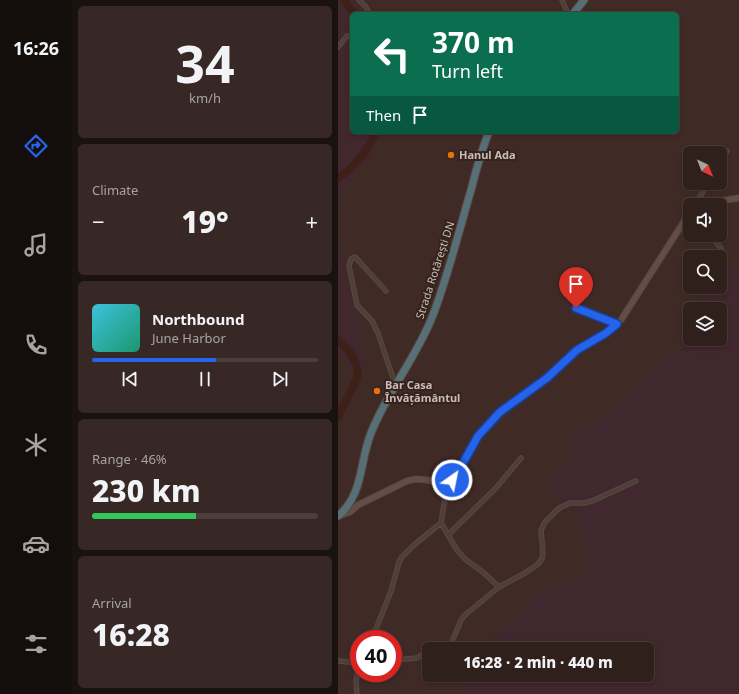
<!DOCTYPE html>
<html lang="en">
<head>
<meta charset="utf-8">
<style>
  body { margin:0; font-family:"Noto Sans",sans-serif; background:#382825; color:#f1f3f6; height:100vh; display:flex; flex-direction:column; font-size:15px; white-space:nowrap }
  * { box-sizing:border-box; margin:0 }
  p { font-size:13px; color:#a8a3a3 }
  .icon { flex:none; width:22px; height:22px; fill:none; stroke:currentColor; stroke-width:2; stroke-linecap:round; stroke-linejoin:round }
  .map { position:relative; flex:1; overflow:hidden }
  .panel { display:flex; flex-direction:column; gap:6px; padding:6px; background:#1a120f; width:266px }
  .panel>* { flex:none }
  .top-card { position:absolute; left:12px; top:12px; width:329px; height:122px; border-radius:6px; box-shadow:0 2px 6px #0003,0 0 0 1px #4b3e3b; background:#0b6e4f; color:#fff; overflow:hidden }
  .needle { width:26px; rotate:137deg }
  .fabs { position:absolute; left:345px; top:146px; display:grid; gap:8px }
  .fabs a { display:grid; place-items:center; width:44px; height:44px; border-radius:6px; background:#30201c; box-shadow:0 2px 6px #0003,0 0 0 1px #4b3e3b; font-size:20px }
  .speed { position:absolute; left:12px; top:630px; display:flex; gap:8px; font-size:20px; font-weight:700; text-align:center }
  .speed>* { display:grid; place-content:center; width:52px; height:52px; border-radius:50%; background:#30201c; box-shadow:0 2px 6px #0003,0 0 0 1px #4b3e3b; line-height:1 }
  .speed .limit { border:6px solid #d22; background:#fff; color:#111 }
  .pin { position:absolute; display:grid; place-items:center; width:34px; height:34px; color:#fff; margin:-41px -17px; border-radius:50% 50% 50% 0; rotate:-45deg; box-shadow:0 0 4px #0007 }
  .pin .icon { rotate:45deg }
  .me { position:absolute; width:44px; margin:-22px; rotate:33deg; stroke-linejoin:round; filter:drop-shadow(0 0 3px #0008) }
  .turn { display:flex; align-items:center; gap:14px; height:84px; padding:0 16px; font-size:18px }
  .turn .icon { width:52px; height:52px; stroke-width:2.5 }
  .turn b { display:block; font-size:28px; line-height:34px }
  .then { display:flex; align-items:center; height:38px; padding:0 16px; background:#0003; gap:8px; font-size:15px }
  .big { font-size:30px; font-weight:800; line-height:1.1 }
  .panel .card { flex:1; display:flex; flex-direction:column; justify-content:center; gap:6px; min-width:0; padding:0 14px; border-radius:6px; background:#382825 }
  .panel .dial { align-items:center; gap:0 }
  .dial b { font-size:52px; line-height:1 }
  .song { display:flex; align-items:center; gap:12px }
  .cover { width:48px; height:48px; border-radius:6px; background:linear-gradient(135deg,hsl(190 70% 55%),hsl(160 70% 35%)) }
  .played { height:4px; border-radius:2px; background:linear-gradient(90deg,#2563eb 55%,#4b3e3b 55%) }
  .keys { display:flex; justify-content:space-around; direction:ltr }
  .heat { display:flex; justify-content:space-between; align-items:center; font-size:22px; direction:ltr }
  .charge { height:6px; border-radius:3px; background:linear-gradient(90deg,#34c759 46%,#4b3e3b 0) }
  .trip { position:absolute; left:84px; top:642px; width:232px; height:40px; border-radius:6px; background:#30201c; box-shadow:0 2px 6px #0003,0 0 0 1px #4b3e3b; font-weight:800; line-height:40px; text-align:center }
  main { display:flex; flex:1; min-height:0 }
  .tab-bar { display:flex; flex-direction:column; width:72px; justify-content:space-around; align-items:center; background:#130d0b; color:#a8a3a3 }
  .tab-bar .icon { width:28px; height:28px }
  .tab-bar .current { color:#2563eb }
  .tab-bar b { font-size:18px; color:#f1f3f6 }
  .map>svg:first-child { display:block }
  .green { fill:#41272e }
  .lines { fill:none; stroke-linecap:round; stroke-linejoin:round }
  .river { stroke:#3e2018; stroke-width:8 }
  .street-casing { stroke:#594843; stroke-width:5.5 }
  .secondary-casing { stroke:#594843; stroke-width:7 }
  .highway-casing { stroke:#574641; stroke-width:9 }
  .street { stroke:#503e39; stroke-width:3.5 }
  .secondary { stroke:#634e47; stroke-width:5 }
  .highway { stroke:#576f76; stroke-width:7 }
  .route-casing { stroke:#184099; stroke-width:10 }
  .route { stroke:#2563eb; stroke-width:7 }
  .food-dot { fill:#e8710a; stroke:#35231e; stroke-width:1.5 }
  .labels { text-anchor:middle; stroke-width:4; stroke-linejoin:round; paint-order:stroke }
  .poi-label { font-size:11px; font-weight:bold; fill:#cabbb6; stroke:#35231e; text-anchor:start }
  .street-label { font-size:11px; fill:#cabbb6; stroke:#35231e }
</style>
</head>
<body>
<main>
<nav class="tab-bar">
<b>16:26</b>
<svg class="icon current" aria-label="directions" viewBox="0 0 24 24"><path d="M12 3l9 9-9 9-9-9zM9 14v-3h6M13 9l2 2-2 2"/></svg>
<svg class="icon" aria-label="music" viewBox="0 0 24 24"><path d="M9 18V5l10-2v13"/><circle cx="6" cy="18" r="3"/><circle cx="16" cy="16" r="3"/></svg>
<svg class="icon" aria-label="phone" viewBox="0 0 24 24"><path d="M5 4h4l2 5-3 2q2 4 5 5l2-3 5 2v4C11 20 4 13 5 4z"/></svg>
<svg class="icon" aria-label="climate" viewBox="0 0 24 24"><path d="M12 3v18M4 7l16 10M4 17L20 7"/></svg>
<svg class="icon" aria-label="car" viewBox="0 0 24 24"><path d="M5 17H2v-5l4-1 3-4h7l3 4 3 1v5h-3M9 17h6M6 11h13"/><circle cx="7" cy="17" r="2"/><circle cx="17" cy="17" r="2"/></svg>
<svg class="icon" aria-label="filters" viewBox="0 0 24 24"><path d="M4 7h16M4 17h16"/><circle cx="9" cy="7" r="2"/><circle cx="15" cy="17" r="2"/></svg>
</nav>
<section class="panel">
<div class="card dial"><b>34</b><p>km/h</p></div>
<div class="card"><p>Climate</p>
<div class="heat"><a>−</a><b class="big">19°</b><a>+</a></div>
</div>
<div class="card">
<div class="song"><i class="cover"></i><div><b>Northbound</b><p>June Harbor</p></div></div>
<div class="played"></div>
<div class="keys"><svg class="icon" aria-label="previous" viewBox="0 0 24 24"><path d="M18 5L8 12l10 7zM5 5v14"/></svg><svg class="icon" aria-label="pause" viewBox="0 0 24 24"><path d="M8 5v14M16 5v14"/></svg><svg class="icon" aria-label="next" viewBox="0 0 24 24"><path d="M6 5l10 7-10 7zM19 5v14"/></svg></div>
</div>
<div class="card"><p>Range · 46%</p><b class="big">230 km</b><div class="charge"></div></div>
<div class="card"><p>Arrival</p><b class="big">16:28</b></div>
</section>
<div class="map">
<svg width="401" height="694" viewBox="0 0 401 694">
  <rect width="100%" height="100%" fill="#402a25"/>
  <!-- green -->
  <path class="green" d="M0,0H14L24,14H14V132H43C41,138 39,144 36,149C25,168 4,182 0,204Z
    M0,232L7,276L19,316L27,367L15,371L0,353Z
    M401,259V694H122L121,691L139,675H309V649H152L158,635L180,616L201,591L246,576L249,570L251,561L242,522L239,516L209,486L211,482L235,459L233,440L237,435L270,414L292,395L318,364L346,348L360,339H382V309H370L369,287H382V273Z"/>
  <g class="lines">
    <!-- river -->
    <path class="river" d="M6,0L16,14
      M0,178C18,166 30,152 37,132
      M0,340C3,344 6,346 9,349C17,358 21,368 19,379L0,417"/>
    <defs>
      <path id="street" d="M21,0L28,7L31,14
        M224,0L230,14
        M0,47L9,36
        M382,163L389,151
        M357,205L370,183
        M372,235L382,247L387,257
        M48,291L19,259L17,257L13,259L11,266L19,305L34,321L40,333L57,384
        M238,308L279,324
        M103,523L119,550L127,559L146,573L161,587
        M110,535L158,488L183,458
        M34,639L53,591L61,562L64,557L76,545L103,523L108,492L106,483
        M111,649L123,620L127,615L161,587L187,573L200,564L204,559L205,554L203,530L207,522L218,511L223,507L232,503H246L254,501L298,481
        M55,660L79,658L91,650
        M0,661L21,663
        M19,694L18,682L21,663"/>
      <path id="secondary" d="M357,205L401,198
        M1,516L12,512L20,505L69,481L78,479L89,480L106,483L114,479L120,472L140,436L162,412L209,378L239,350L274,328L283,320L352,212"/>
      <path id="highway" d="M235,14L246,0
        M0,516C26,494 21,463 33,433C49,392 79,357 95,315C110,276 121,231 133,190C138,171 143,151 151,132"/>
    </defs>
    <!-- street casing -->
    <use href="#street" class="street-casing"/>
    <!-- secondary casing -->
    <use href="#secondary" class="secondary-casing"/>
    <!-- highway casing -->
    <use href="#highway" class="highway-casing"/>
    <!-- street -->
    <use href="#street" class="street"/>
    <!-- secondary -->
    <use href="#secondary" class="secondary"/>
    <!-- highway -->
    <use href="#highway" class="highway"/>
  </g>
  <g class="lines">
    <defs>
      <path id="route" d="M114,480L120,472L140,436L162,412L209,378L239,350L268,333L279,324L238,308"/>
    </defs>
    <!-- route casing -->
    <use href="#route" class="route-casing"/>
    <!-- route -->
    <use href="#route" class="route"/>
  </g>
  <!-- markers -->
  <g class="food-dot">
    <circle cx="113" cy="155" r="4"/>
    <circle cx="39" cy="391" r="4"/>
  </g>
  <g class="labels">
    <!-- poi labels -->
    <g class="poi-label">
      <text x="121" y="159">Hanul Ada</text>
      <text x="47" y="389">Bar Casa<tspan x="47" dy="13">Învățământul</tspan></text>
    </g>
    <!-- street labels -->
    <g class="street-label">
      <text transform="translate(97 270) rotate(-72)" y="4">Strada Rotărești DN</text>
    </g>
  </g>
</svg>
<div class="fabs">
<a><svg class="needle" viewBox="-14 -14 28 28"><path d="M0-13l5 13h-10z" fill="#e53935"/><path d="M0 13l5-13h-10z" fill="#a8a3a3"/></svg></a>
<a><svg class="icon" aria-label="sound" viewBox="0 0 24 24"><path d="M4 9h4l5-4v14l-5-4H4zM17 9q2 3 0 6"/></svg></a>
<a><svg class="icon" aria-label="search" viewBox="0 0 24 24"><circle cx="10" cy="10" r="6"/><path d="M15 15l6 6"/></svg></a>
<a><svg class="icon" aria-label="layers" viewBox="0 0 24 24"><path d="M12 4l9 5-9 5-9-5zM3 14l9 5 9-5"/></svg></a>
</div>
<div class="speed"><div class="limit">40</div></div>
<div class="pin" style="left:238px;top:308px;background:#d93025"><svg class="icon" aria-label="arrive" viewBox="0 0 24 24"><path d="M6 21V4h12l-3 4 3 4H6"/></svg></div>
<svg class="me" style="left:114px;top:480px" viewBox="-20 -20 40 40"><circle r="17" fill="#2563eb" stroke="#fff" stroke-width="3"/><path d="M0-11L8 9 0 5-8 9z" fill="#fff"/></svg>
<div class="trip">16:28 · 2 min · 440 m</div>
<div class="top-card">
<div class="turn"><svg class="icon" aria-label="left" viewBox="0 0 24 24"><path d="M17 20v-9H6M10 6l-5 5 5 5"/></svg><div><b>370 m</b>Turn left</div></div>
<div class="then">Then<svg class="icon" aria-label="arrive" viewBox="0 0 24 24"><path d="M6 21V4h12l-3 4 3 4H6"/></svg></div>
</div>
</div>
</main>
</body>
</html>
